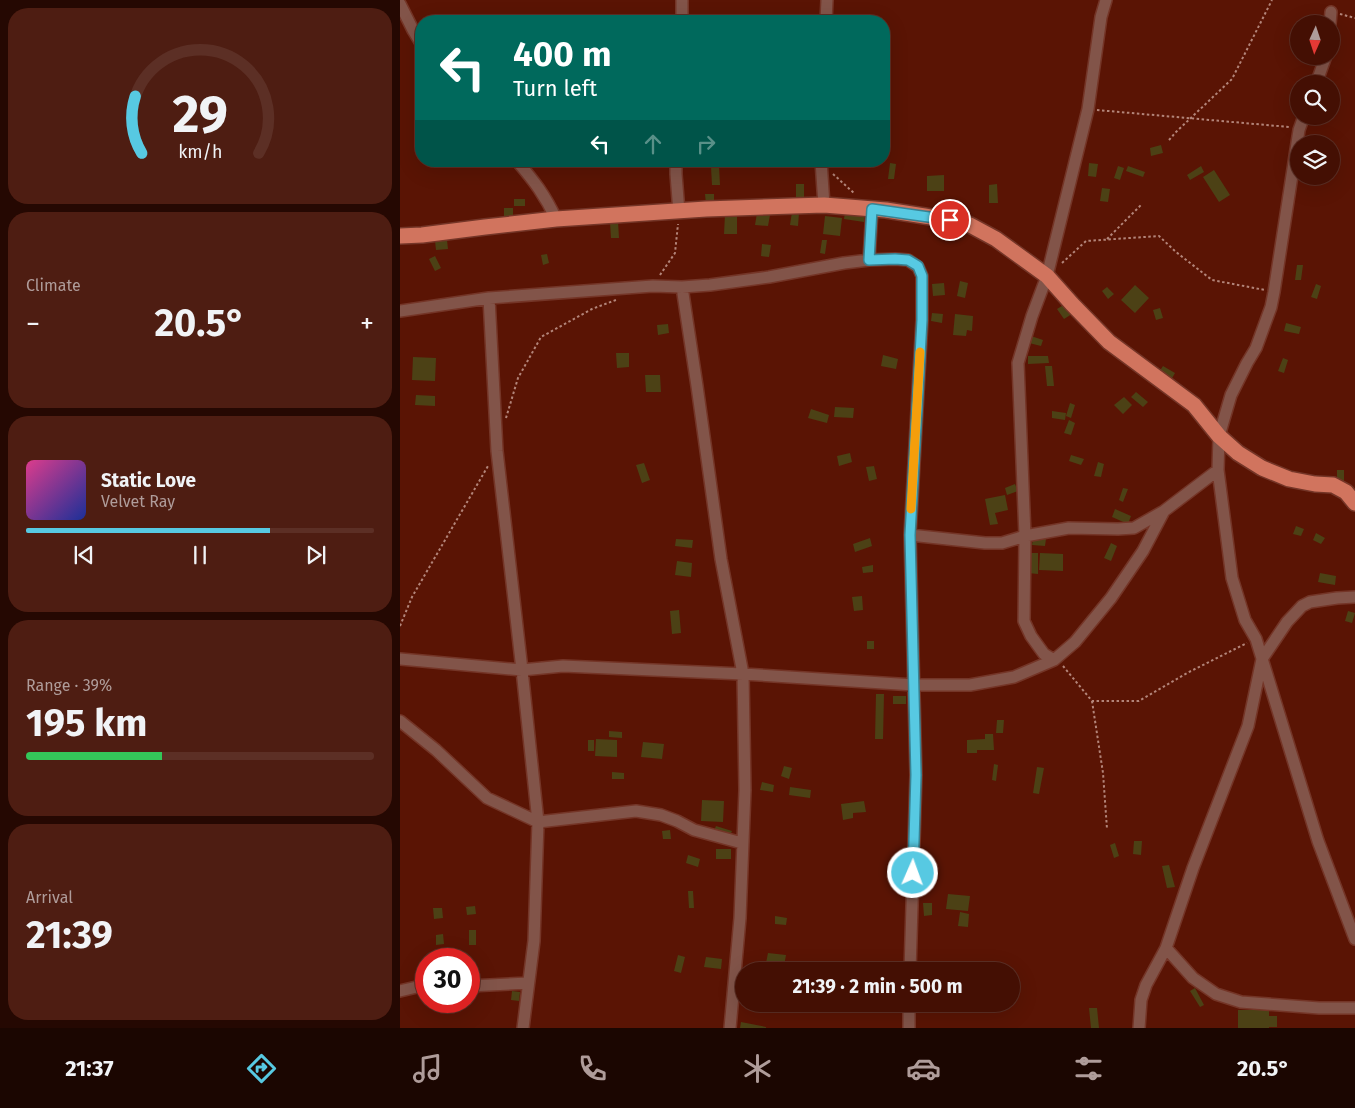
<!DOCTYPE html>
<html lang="en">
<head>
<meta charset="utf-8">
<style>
  body { margin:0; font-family:"Fira Sans",sans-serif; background:#4e1d12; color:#f1f3f6; height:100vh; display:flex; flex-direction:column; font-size:19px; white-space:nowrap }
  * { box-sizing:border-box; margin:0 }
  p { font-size:16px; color:#af9c9a }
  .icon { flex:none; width:28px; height:28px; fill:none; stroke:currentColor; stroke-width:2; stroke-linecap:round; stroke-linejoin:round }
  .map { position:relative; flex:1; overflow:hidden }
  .panel { display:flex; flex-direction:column; gap:8px; padding:8px; background:#250802; width:400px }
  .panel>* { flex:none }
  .top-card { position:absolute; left:15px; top:15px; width:475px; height:152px; border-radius:20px; box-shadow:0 5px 20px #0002,0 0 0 1px #5c2f25; background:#00695c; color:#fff; overflow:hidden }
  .needle { width:32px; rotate:183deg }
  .controls { position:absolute; left:890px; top:15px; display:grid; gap:10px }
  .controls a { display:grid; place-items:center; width:50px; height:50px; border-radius:50%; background:#440f03; box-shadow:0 5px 20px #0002,0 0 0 1px #5c2f25; font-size:25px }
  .speed { position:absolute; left:15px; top:948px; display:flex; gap:10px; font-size:25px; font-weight:700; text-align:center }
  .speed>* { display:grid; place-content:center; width:65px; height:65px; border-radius:50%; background:#440f03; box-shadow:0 5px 20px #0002,0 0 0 1px #5c2f25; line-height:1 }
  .speed .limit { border:8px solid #d22; background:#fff; color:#111 }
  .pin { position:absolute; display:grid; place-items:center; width:42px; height:42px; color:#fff; margin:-21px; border:2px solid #fff; border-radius:50%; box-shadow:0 1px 5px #0007 }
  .me { position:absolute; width:55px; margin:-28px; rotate:2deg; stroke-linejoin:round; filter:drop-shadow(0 0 4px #0008) }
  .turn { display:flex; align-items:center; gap:18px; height:105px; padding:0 15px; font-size:22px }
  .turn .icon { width:65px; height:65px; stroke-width:2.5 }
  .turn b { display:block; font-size:35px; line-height:42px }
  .lanes { display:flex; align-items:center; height:48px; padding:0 15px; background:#0003; justify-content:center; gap:25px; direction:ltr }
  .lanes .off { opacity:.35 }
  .big { font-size:38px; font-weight:700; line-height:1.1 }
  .panel .card { flex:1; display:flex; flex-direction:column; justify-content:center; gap:8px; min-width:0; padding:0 18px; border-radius:20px; background:#4e1d12 }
  .panel .dial { align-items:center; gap:0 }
  .dial svg { height:130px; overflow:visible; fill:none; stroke:#5c2f25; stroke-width:7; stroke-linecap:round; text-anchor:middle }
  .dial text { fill:#f1f3f6; stroke:none }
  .song { display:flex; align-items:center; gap:15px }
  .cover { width:60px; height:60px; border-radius:8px; background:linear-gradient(135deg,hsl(330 70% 55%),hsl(230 70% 35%)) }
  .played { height:5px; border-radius:2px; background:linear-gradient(90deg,#57c9e2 70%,#5c2f25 70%) }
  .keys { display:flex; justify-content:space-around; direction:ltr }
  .heat { display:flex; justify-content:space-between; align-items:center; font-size:28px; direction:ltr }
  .charge { height:8px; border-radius:4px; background:linear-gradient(90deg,#34c759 39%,#5c2f25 0) }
  .trip { position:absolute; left:335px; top:962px; width:285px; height:50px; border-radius:25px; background:#440f03; box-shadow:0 5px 20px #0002,0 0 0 1px #5c2f25; font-weight:700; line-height:50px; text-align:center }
  .menu { display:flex; height:80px; justify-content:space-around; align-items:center; background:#1b0601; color:#af9c9a }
  .menu .icon { width:35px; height:35px }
  .menu .active { color:#57c9e2 }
  .menu b { font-size:22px; color:#f1f3f6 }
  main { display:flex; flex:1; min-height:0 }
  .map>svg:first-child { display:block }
  .building { fill:#4c4115 }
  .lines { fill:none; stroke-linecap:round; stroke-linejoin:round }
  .minor-casing { stroke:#743527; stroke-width:14 }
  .major-casing { stroke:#743527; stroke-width:18 }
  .path { stroke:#b3857a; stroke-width:2; stroke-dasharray:2.5 2.5; stroke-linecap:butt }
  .minor { stroke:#825449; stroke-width:11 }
  .major { stroke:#d1745e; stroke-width:15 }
  .route-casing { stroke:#398393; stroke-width:12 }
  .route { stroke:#57c9e2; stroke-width:9 }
  .slow { stroke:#f59e0b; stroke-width:9 }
</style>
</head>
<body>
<main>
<section class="panel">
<div class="card dial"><svg viewBox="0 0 100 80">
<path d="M14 69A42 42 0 1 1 86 69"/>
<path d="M14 69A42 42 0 0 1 10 34" stroke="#57c9e2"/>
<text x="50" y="56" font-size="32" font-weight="700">29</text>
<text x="50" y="72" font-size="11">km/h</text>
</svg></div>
<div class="card"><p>Climate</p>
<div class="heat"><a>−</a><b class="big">20.5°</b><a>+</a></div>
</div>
<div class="card">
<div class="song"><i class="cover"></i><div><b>Static Love</b><p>Velvet Ray</p></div></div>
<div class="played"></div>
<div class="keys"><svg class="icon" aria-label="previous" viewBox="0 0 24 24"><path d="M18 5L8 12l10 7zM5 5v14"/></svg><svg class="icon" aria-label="pause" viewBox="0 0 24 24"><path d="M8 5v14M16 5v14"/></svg><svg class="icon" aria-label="next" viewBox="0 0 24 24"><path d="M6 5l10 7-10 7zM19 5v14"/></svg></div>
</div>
<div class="card"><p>Range · 39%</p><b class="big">195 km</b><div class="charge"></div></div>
<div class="card"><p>Arrival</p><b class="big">21:39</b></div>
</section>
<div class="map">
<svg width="955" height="1028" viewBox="0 0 955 1028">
  <rect width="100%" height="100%" fill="#5a1404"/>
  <!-- building -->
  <path class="building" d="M761,145L763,153L751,156L750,148Z
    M323,161H337V168H324Z
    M490,163L496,164L494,179H488Z
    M689,163L698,164L696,177L688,176Z
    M319,166L320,185H312L311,167Z
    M718,166L724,168L720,180L714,178Z
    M728,166L745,172L743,177L726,171Z
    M801,166L804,172L790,180L787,175Z
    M814,170L830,195L819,202L803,177Z
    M544,175V191H527V176Z
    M396,184H404V200H396Z
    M597,184L598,203H589V185Z
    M702,188L710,189L708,202L700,201Z
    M305,194H314V204H306Z
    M114,199H125V206H114Z
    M104,208H113V222H104Z
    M392,212L399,213L398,226L390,225Z
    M445,212L464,215V222L444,219Z
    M357,213L370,215L368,226L355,225Z
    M325,214H337V234H324Z
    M425,216L442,218L440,236L423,234Z
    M218,221L219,238H211L210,222Z
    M47,240L48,249L36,250L35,241Z
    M422,240H427L425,254L420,253Z
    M362,244L371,245L369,257L361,256Z
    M147,254L149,263L143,265L141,255Z
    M35,256L41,268L35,271L29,259Z
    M897,265H903L901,280H895Z
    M560,281L568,283L565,298L557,296Z
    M544,283L545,295L533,296L532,284Z
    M916,284L921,286L917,299L911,297Z
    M735,285L749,298L735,313L721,300Z
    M707,287L714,294L708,299L702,291Z
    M665,304L672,314L664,319L657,309Z
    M760,308L763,318L756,320L753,310Z
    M532,313L543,314L542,323L531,321Z
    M555,314L573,316L572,331L567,330L566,336L553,335Z
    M886,323L901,327L899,334L884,331Z
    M268,324L269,333L258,335L257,325Z
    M631,336L643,340L641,346L629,343Z
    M216,353H229V367L217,368Z
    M483,355L498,359L496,369L481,366Z
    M628,356H648L649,363L628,364Z
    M13,357L36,358L35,381L12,380Z
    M883,358L888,360L884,373L878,371Z
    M645,366H652L654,386H647Z
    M763,366L775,373L771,380L759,372Z
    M245,375H260L261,392H246Z
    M736,392L748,402L743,407L731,397Z
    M16,395L35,396V406L15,405Z
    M724,397L732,405L723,414L714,405Z
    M670,403L675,405L671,418L666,416Z
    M435,407L454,408L453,418L434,417Z
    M411,409L429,415L427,423L408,418Z
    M652,411L666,413L665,420L652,418Z
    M669,420L675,423L671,435L664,433Z
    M450,453L452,462L439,466L437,456Z
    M671,455L684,459L681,465L669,461Z
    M698,462L704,464L701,477L694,476Z
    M244,463L250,480L242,483L236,465Z
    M474,466L477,479L469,481L466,467Z
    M937,470H944V481H937Z
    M615,484L618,491L607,495L605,488Z
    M723,488L728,489L723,502L719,500Z
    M605,495L608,510L595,513L598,524L590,525L585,499Z
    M715,509L731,516L728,524L712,517Z
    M896,526L904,529L901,536L893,534Z
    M916,533L925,538L921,544L913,540Z
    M470,538L472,546L455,552L453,544Z
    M633,538L646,539L645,546L632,545Z
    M276,539L293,540L292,548L275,546Z
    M711,543L717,546L711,561L704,558Z
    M629,553H638V574L628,573Z
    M640,553L663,554V571L639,570Z
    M277,561L292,563L291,577L275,575Z
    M473,565V572L463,573L462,567Z
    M920,573L936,576L935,585L918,582Z
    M462,596L463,610L454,611L452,597Z
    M279,610L281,633L272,634L270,611Z
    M948,611L955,613L952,623L945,621Z
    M467,641H474V649H467Z
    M476,694H484L483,739H475Z
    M493,696H506V704H493Z
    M597,720H604L603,733H596Z
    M209,731L222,732V738L209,737Z
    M585,734H593L594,750H577V753H567V740L585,739Z
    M196,739L217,740V757L195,756Z
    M188,740H194V751H188Z
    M243,742L264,744L262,759L241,757Z
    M594,764L598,765L596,781L592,780Z
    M384,766L392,768L389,779L381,776Z
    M637,767L644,768L639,794L633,793Z
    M212,772L224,773V779H212Z
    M362,782L374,785L373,792L360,790Z
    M390,787L411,790L410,798L389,795Z
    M302,800L324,801L323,822L301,821Z
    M464,801L466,812L453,813V818L443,820L441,804Z
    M316,826L332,831L329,838L313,833Z
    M270,830L271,839H263L262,831Z
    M734,841H742L741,855L733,854Z
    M715,843L719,856L714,858L710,845Z
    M316,849H331V859H316Z
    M288,855L300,859L298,867L286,863Z
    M769,865L775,887L767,888L762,866Z
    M288,891H293L294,908H289Z
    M548,894L570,896L568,911L546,909Z
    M523,903H532V915L524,916Z
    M75,906L76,914L67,915L66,907Z
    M33,908H42L43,918L34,919Z
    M560,912L569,914L568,927L558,926Z
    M375,916L387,918L386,925L375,924Z
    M69,930H76V945H69Z
    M43,934L44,944L36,945V935Z
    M37,951L56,953V959H36Z
    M368,953L386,955L384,966L366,963Z
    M278,955L285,957L281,973L274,971Z
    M306,957L322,959L321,969L304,967Z
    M795,988L804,1005L800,1007L790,991Z
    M112,991L120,992L119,1001L111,1000Z
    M689,1008H697L699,1028H691Z
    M838,1010H869V1016H877V1027H869V1028H838Z
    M341,1022L366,1027V1028H340Z"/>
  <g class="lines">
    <defs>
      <path id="minor" d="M0,4L13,30L21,43
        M282,21V0
        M426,21L427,0
        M930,24L931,12
        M916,84L926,56
        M904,116L899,130L874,292L871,307L856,348L847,363L831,395L819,436L818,470L832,578L845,620L856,639L918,841L955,939
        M117,161C134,181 145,195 156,219
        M276,161V174L279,212
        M421,161L424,205
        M472,209L469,260L495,259L508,260L518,267L522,276V320L510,535L516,775L510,971
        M282,287L297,386L321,559L343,674L345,790L340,918L330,1028
        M89,298L97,451L122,670L138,822L134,941L123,1028
        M0,311L89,298L253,286L282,287L310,285L369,277L444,263L469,260
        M510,535L585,543H602L625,536L669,528L718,529L734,528L764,511L818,470
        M0,659L122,670L163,666L343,674L514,685H570L614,677L654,660L675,642L711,598L743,551L764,511
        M654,660L644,654L631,636L624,621L625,536L618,363L632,316L647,276L688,109L701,17L706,0
        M0,721L36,750L87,798L138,822L236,811L261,815L277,821L294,830L342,843
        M766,948L793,978L816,994L841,1002L919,1008H955
        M69,986L128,983
        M0,991L21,986H26
        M509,1028V1004
        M739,1028L741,1000L746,985L766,948L793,868L848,726L862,659L887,622L902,606L910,602L937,598L955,597"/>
      <path id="major" d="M0,236L22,235L85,227L156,219L306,209L424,205L486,210L550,220L570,225L596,239L647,276L672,304L709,342L794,405L819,436L838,453L862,468L889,479L915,484L933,485L946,492L955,503"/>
    </defs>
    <!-- minor casing -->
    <use href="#minor" class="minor-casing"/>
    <!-- major casing -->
    <use href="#major" class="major-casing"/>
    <!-- path -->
    <path class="path" d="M940,14L955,18
      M293,15L297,21
      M697,110L889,127
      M769,140L776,132L832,79L872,0
      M433,174L455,194
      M707,239L741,205
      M662,263L686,241L759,236L776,252L812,280L865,290
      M260,275L275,253L278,224
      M106,418L118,378L141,337L192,309L216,300
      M0,626L12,597L88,466
      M663,666L692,701H739L787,673L847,643
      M692,701L703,773L707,829"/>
    <!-- minor -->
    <use href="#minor" class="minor"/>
    <!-- major -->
    <use href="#major" class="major"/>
  </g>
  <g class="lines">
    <defs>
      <path id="route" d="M513,873L516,775L510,535L522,320V276L518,266L508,260L495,259L469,260L472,209L550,220"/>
    </defs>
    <!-- route casing -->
    <use href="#route" class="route-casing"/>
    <!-- route -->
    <use href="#route" class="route"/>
    <!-- slow -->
    <path class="slow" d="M511,509L520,352"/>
  </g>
</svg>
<div class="controls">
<a><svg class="needle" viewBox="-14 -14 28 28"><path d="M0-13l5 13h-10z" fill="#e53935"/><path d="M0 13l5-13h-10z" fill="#af9c9a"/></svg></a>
<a><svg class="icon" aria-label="search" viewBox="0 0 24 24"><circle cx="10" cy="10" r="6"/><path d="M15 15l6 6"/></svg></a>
<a><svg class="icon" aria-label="layers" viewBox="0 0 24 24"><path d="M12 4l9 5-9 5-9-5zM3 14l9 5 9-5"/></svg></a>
</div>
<div class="speed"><div class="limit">30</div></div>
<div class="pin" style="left:550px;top:220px;background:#d93025"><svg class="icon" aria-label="arrive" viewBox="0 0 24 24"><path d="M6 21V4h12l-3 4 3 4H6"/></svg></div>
<svg class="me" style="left:513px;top:873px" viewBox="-20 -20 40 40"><circle r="17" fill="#57c9e2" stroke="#fff" stroke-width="3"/><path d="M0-11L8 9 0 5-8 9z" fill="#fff"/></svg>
<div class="trip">21:39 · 2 min · 500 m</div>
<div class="top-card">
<div class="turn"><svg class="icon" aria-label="left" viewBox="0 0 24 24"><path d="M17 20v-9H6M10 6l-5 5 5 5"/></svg><div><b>400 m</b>Turn left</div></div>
<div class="lanes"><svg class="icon" aria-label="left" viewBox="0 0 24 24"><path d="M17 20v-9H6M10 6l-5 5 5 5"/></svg><svg class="icon off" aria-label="ahead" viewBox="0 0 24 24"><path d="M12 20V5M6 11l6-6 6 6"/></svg><svg class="icon off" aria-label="right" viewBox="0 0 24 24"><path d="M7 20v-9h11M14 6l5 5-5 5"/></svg></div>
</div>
</div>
</main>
<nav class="menu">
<b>21:37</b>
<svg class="icon active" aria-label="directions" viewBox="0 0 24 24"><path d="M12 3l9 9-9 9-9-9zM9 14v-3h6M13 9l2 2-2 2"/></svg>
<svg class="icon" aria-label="music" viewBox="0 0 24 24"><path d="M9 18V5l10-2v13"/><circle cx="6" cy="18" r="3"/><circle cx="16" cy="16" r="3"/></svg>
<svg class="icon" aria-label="phone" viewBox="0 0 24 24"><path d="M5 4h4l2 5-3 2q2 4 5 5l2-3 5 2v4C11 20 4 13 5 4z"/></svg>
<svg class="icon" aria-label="climate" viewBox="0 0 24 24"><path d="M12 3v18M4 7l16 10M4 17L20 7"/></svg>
<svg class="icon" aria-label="car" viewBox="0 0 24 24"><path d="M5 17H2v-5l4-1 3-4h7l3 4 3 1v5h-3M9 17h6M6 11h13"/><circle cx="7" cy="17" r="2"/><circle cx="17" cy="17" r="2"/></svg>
<svg class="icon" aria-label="filters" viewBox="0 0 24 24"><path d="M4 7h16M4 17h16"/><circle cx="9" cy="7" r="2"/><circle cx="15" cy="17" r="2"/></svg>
<b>20.5°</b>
</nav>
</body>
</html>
